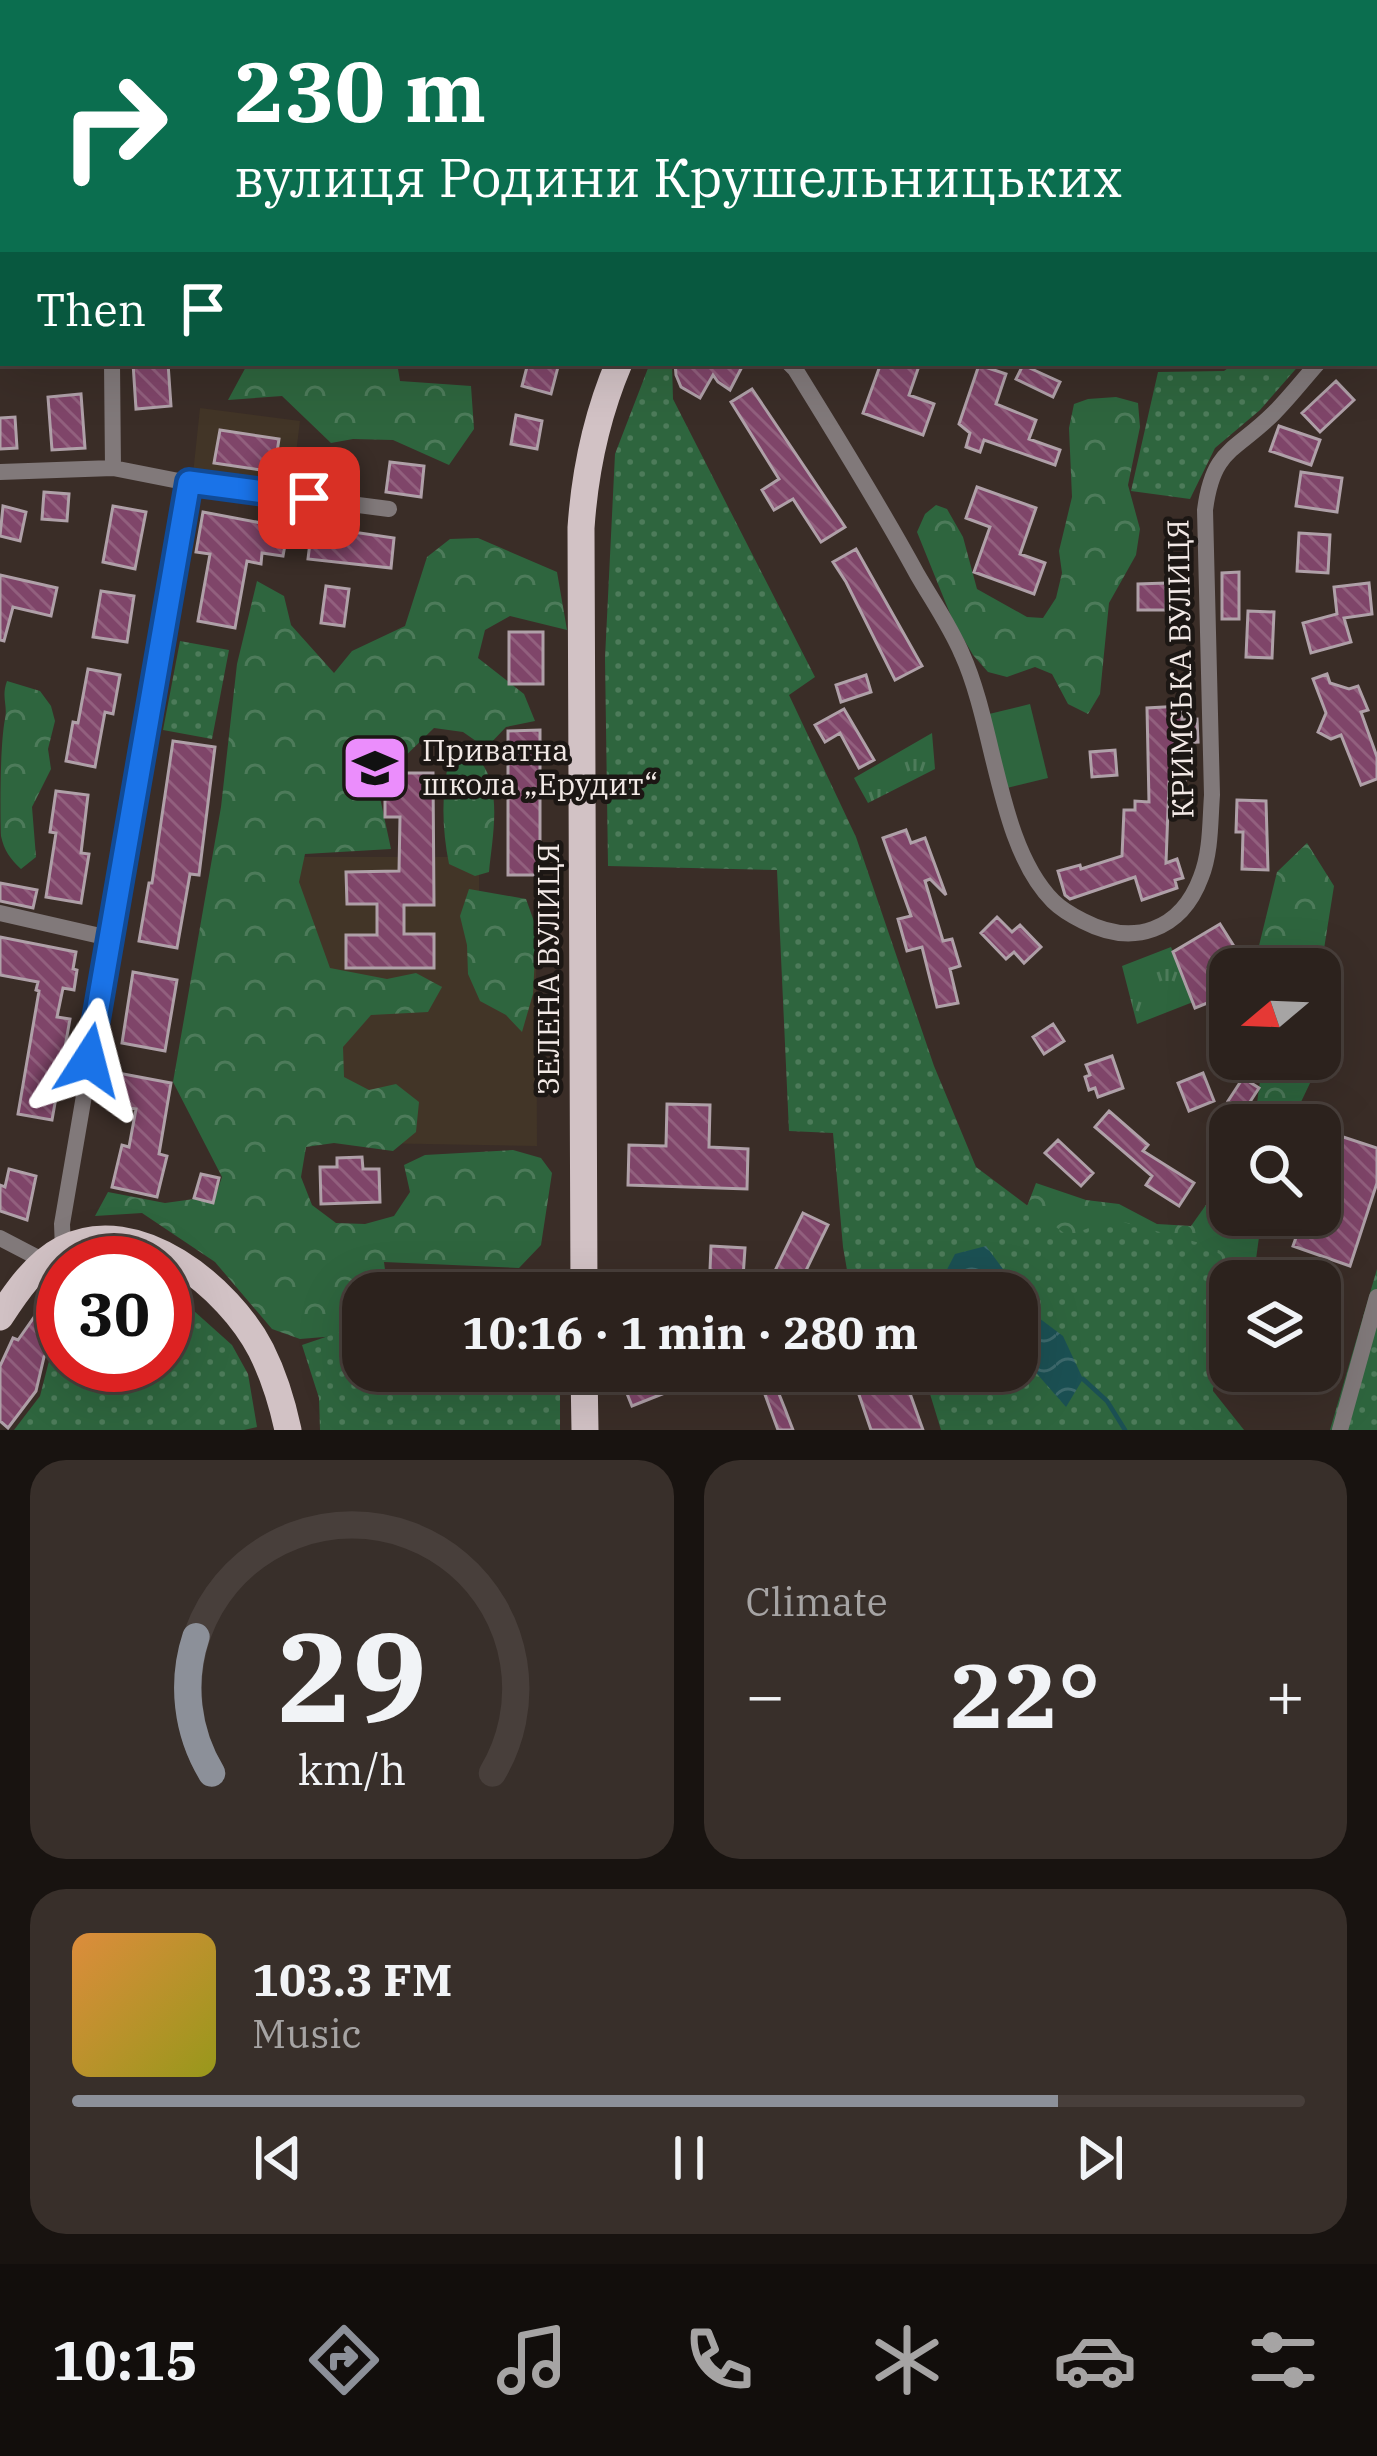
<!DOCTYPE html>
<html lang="en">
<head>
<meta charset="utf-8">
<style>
  body { margin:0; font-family:"IBM Plex Serif",serif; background:#382f2a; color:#f1f3f6; height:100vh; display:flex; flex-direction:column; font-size:45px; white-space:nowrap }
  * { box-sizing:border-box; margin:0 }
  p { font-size:39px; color:#a6a4a4 }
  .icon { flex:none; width:66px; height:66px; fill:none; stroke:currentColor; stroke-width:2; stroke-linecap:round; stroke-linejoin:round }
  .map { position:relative; height:1430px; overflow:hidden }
  .sheet { display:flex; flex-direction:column; gap:30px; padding:30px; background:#181310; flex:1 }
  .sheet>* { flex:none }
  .banner { position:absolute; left:0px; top:0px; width:1377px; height:366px; box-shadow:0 12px 48px #0002,0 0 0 3px #483f3b; background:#0b6e4f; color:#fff; overflow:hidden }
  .needle { width:78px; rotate:251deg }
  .fabs { position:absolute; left:1209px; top:948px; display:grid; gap:24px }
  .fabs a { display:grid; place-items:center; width:132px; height:132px; border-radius:24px; background:#2c221d; box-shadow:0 12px 48px #0002,0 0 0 3px #483f3b; font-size:60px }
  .speed { position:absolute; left:36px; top:1236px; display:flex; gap:24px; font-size:60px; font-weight:700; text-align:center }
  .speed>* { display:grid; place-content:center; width:156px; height:156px; border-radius:50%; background:#2c221d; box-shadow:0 12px 48px #0002,0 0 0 3px #483f3b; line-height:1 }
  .speed .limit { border:18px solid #d22; background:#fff; color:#111 }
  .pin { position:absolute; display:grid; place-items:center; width:102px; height:102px; color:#fff; margin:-51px; border-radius:24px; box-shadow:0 6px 18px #0006 }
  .me { position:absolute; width:132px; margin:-66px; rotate:9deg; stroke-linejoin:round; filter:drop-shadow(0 0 9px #0008) }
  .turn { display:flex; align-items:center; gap:42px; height:252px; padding:0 36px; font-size:54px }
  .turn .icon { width:156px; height:156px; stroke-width:2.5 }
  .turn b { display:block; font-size:84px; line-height:102px }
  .then { display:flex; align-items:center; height:114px; padding:0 36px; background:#0003; gap:24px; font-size:45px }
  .big { font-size:90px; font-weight:700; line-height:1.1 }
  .sheet .widget { flex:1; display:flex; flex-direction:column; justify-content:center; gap:18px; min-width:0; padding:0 42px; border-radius:36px; background:#382f2a }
  .sheet .dial { align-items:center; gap:0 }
  .dial svg { height:312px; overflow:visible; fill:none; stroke:#483f3b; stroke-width:7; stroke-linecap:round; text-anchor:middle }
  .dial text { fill:#f1f3f6; stroke:none }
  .song { display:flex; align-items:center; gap:36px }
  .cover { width:144px; height:144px; border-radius:18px; background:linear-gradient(135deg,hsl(30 70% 55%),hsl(60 70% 35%)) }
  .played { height:12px; border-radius:6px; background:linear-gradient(90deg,#8c9099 80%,#483f3b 80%) }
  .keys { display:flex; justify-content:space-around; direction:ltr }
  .heat { display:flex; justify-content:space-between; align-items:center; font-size:66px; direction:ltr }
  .sheet .tiles { flex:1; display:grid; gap:30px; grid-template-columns:1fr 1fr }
  .widget:last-child { grid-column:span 2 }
  .trip { position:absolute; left:342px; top:1272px; width:696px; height:120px; border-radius:36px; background:#2c221d; box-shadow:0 12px 48px #0002,0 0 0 3px #483f3b; font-weight:700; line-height:120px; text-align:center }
  .dock { display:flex; height:192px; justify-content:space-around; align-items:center; background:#120e0c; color:#a6a4a4 }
  .dock .icon { width:84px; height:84px }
  .dock .selected { color:#8c9099 }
  .dock b { font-size:54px; color:#f1f3f6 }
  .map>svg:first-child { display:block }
  .education { fill:#423527 }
  .grass { fill:url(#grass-tufts) }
  .forest { fill:url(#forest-crowns) }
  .park { fill:url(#park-dots) }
  .pitch { fill:#2e653e }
  .water { fill:url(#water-waves) }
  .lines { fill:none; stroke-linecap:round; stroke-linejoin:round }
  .stream { stroke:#1b5053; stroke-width:4.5 }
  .building { fill:url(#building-back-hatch); stroke:#afa0a8; stroke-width:3 }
  .minor { stroke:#81797a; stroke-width:16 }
  .primary { stroke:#d2c2c5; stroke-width:27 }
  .route-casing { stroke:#114b97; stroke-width:30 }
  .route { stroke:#1a73e8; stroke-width:21 }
  .labels { text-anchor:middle; stroke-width:9; stroke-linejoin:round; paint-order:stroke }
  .street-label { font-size:30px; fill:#f2e9e6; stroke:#1c1714 }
  .poi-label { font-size:30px; fill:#f2e9e6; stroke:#1c1714; text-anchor:start }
</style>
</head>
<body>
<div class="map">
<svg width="1377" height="1430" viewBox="0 0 1377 1430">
  <defs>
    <pattern id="grass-tufts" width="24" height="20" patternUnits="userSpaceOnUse" patternTransform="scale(3)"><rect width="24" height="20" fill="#2e653e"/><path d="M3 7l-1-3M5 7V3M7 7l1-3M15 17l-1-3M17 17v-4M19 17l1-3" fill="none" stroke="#4d7b5a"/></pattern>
    <pattern id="forest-crowns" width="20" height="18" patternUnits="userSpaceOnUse" patternTransform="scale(3)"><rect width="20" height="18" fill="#2e653e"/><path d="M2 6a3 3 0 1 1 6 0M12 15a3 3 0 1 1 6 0" fill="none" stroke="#4d7b5a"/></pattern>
    <pattern id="park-dots" width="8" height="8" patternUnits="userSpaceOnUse" patternTransform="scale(3)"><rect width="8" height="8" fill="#2e653e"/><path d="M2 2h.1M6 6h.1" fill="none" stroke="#4d7b5a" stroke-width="1.8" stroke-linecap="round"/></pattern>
    <pattern id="water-waves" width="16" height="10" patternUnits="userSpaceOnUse" patternTransform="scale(3)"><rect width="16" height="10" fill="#1b5053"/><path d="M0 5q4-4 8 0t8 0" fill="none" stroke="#3d696c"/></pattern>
    <pattern id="building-back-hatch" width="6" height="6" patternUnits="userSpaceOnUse" patternTransform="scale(3)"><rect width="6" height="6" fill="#7f4569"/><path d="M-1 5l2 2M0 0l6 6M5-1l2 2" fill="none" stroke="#92607e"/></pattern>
  </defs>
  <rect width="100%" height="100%" fill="#3a2d27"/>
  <!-- education -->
  <path class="education" d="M200,408L300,421L292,486L193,474Z
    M273,857H479V924L536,927L537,1146L370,1143L272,1082Z"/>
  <!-- grass -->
  <path class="grass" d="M932,733L935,769L868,803L854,778Z
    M1171,947L1193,1002L1137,1024L1122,966Z"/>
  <!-- forest -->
  <path class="forest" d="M248,363H397L400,381L471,386L474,429L449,465L393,440L353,439L331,443L282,396L228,400Z
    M1116,397L1138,403L1140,427L1128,485L1140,529L1136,555L1109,603L1100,694L1088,714L1068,704L1052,674L1035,667L1007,677L988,672L973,655L953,621L917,532L925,514L936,505L947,509L963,537L977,589L1027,617L1043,618L1056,598L1062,573L1059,551L1072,497L1069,428L1074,404L1088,399Z
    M478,538L557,572L567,630L510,616L485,630L478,658L524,694L535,721L506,727L486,748L463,732L434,728L393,768L379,793L391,849L305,854L299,882L330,968L387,979L416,973L442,987L428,1012L371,1015L343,1047L344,1077L369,1090L396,1084L419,1102L416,1132L393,1151L334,1143L306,1147L301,1177L312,1205L336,1223L365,1224L394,1216L410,1192L404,1165L425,1155L513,1150L541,1158L552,1173L541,1245L519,1268L384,1262L388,1293H363V1340L348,1335L300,1339L272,1329L215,1262L142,1213L95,1216L108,1192L165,1203L194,1199L213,1203L222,1177L173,1082L221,807L237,664L257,581L284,596L291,625L334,673L352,651L405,626L427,557L450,539Z
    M7,681L40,691L51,706L55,721L48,749L51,769L32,807L36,857L21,869C10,859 4,850 1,836C0,810 0,744 5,719C8,705 1,697 7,681Z
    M453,746C461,750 474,755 480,761C503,789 492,839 489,872L475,876L449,864C441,824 441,785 453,746Z
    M1307,843L1334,886L1320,974V969H1256L1255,962L1277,872Z
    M469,889L526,899L536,927V936L533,994L522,1032L506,1015L480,1001L468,974L467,945L460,916Z
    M1263,1059H1312L1311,1081L1290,1125H1254Z
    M1230,1171V1215H1262L1254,1274L1252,1281H1230V1364L1226,1379L1190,1403L1026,1209L1036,1183L1086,1200L1119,1204L1157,1224L1191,1226Z"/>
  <!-- park -->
  <path class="park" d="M650,363H672L673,399L815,677L789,695L856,837L934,1066L976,1167L1068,1236L1112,1219L1218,1248L1215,1276L1213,1391L1244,1430H941L923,1371H1017V1293H851L843,1247L833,1133L789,1131L777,870L608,866L605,658L615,454Z
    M1235,363H1301L1260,410L1215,448L1190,499L1131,491L1158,372L1224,371Z
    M180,641L229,650L212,739L163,730Z
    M1377,1269V1430H1330Z
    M165,1285L232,1345L248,1374L257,1427L244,1430H14L40,1396L49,1361L63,1336V1365H165Z
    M361,1325L363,1371H378L387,1394L469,1371H560V1430H320L319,1398L302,1345Z"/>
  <!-- pitch -->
  <path class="pitch" d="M1030,704L1048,778L1007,788L989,714Z"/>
  <!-- water -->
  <path class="water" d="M986,1246L1020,1292L1017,1296V1293H941L939,1285L955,1254Z
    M1035,1315L1063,1336L1083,1379L1066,1407L1017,1351V1332Z"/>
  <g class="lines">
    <!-- stream -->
    <path class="stream" d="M1083,1379L1107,1401L1125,1430"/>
  </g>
  <!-- building -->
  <path class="building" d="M133,363H168L171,406L136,409Z
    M528,363H559L551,394L522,386Z
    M675,363H744L730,390L718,382L713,375L700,398L681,387L676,375Z
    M881,363H920L909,395L934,404L923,435L863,413Z
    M979,365L1006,374L996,404L1036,420L1029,439L1060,450L1055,465L984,440L980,452L966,447L970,433L959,424Z
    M1023,365L1060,382L1053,397L1016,379Z
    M1336,381L1354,400L1320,432L1302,413Z
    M752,389L845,527L821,542L793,499L774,510L762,490L779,479L731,402Z
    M81,394L85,448L52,450L48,397Z
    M516,415L542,421L537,449L511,444Z
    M15,417L17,448L0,449V418Z
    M1279,426L1320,440L1311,465L1270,451Z
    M220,430L279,439L274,472L214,463Z
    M390,462L424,466L421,497L386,492Z
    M1301,472L1342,478L1337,512L1296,506Z
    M977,487L1036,508L1020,554L1045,563L1034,594L974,572L990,527L966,518Z
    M44,492L69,494L67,521L42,519Z
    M3,506L26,512L20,541L0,536Z
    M113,506L146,512L135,569L103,562Z
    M203,512L288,528L283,556L262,553L261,564L247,561L235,628L198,621L210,554L196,552Z
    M312,526L394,538L391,568L308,559Z
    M1299,533L1330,535L1328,573L1297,571Z
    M856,549L922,666L895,680L846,582L833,562Z
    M1239,572V619H1222V573Z
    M0,575L57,588L51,616L13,607L4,641L0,640Z
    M1166,583V610H1138V584Z
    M1369,583L1372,614L1344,618L1351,642L1311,653L1303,623L1337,614L1334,587Z
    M326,586L349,589L344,626L321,623Z
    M101,591L134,596L127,642L93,637Z
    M1248,611L1274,612L1272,658L1246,657Z
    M509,632H543V684H509Z
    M88,669L120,675L113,714L105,712L95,767L66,761L73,722L78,723Z
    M1327,674L1330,683L1349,689L1358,686L1368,710L1361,712L1377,757V779L1361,785L1341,735L1331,739L1318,732L1326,713L1313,679Z
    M866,675L871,692L841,702L836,685Z
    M1181,706L1182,720L1197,719L1198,742L1182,743L1185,781L1169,782L1166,863L1177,859L1183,878L1175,880L1177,888L1142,900L1135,877L1070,899L1065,895L1058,871L1080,865L1081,869L1122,856L1124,810H1135V801L1149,802L1147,708Z
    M844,709L874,760L859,768L840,733L825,742L815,725Z
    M540,730V875H508V731Z
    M173,741L215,747L199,875L190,874L177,948L139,941L149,883H152Z
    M1115,750L1117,775L1092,777L1090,752Z
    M400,773H433L434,905H404V934H434V968H346V935H377V904H347L346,872L399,871L400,817H385V794H400Z
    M56,791L88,795L81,853L89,854L81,903L46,897L56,833L50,832Z
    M1237,800L1266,801L1268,870L1242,869L1243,832H1236Z
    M906,830L911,843L925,838L946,895L930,879L925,881L943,941L952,939L960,966L950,969L958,1003L937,1007L922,947L907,951L898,919L911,916L883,838Z
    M0,883L37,890L33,908L0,901Z
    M997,917L1012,932L1020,925L1041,947L1024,963L1014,952L1006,959L981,933Z
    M1220,924L1237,951L1208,969L1220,998L1195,1008L1173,952Z
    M0,937L76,952L73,969L77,970L74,990L63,988L57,1017L70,1019L52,1120L18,1114L39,991L36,990L38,982L0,975Z
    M133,972L177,980L165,1051L122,1043Z
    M1053,1024L1064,1041L1044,1054L1033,1037Z
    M1112,1056L1123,1088L1098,1097L1095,1088L1089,1090L1085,1077L1090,1075L1086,1065Z
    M118,1073L171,1083L159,1154L167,1156L157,1197L112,1187L122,1145L129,1147L136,1109L112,1105Z
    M1203,1073L1214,1101L1189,1111L1178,1083Z
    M1243,1078L1259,1088L1244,1111L1228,1101Z
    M667,1104L710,1105L709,1147L748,1149L747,1189L628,1185L629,1145L666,1146Z
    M1109,1111L1148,1145L1143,1151L1194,1183L1179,1206L1146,1185L1152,1176L1095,1127Z
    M1331,1133L1377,1148V1183L1350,1266L1293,1246L1304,1215H1320V1167Z
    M1058,1140L1093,1173L1081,1186L1045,1153Z
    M362,1157L363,1169H379L380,1202L321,1204L320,1167H337V1158Z
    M9,1169L36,1176L27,1220L0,1211V1185L5,1187Z
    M201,1174L219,1178L213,1203L194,1198Z
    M803,1213L828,1225L797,1289L772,1277Z
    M711,1246L745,1248L742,1293H709Z
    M63,1276V1326L44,1357L36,1391L8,1428L0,1421V1366L13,1338L18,1340Z
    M618,1371H718V1372L632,1406Z
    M902,1371L923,1430H871L856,1386Z
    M775,1384L785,1409L793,1430H778L763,1389Z"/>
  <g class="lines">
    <!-- minor -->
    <path class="minor" d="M29,0L35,3
      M388,0L396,3
      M168,3L169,0
      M571,3L572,0
      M1028,3L1029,0
      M1374,305L1377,303
      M112,363L113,468
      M789,363L795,369C837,437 879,504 917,574C932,600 950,626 962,654C995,726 998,846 1053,901C1061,909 1073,916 1083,921C1133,947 1181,931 1201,877C1211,852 1210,822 1212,795L1205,510C1213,448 1235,452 1274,413C1289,398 1303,380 1318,363
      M0,472L113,468L189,483L389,509
      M0,913L109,938
      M0,1238L46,1262
      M63,1249L62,1224L189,483
      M1340,1430L1377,1297"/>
    <!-- primary -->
    <path class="primary" d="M740,3L741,0
      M584,1293L581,528C585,469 596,417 619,363
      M0,1317C16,1292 36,1263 63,1249C137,1211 229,1288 261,1350C274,1376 282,1402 288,1430
      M584,1371L585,1430"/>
  </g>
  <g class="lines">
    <defs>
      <path id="route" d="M89,1060L189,482L309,498"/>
    </defs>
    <!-- route casing -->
    <use href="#route" class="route-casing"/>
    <!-- route -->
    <use href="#route" class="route"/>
  </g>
  <!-- icons -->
  <defs>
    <symbol id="school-square" viewBox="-11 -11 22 22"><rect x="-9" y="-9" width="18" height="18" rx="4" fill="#eb8dfc" stroke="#1c1714"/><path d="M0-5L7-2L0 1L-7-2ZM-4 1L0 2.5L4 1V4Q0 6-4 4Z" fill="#111"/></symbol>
  </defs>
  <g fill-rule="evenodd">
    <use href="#school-square" x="337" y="730" width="76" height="76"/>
  </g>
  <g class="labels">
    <!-- street labels -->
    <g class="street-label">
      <text transform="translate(1181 669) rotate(-91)" y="10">КРИМСЬКА ВУЛИЦЯ</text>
      <text transform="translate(549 969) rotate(-90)" y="10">ЗЕЛЕНА ВУЛИЦЯ</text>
    </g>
    <!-- poi labels -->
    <g class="poi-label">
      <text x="422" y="761">Приватна<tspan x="422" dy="34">школа „Ерудит“</tspan></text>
    </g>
  </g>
</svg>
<div class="fabs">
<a><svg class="needle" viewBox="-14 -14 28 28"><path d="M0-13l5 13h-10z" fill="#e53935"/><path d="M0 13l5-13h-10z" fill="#a6a4a4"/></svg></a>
<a><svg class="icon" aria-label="search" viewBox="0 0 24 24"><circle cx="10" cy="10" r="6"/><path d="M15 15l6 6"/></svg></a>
<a><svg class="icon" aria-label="layers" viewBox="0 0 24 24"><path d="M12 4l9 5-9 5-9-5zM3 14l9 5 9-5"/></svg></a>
</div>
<div class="speed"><div class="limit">30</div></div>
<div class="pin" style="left:309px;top:498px;background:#d93025"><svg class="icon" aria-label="arrive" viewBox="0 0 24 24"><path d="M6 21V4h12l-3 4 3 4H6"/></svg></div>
<svg class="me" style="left:89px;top:1060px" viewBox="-20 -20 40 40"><path d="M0-17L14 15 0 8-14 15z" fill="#1a73e8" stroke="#fff" stroke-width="4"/></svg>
<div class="trip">10:16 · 1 min · 280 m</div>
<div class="banner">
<div class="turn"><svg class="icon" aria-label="right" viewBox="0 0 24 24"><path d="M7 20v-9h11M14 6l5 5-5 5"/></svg><div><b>230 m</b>вулиця Родини Крушельницьких</div></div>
<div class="then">Then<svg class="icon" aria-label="arrive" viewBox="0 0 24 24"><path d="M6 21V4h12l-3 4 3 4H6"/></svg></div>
</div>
</div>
<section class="sheet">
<div class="tiles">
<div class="widget dial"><svg viewBox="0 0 100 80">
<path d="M14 69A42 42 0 1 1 86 69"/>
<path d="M14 69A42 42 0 0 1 10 34" stroke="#8c9099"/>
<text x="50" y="56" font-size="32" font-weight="700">29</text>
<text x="50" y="72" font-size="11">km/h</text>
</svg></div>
<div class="widget"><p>Climate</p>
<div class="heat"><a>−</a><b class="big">22°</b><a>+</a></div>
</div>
<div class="widget">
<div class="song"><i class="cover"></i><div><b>103.3 FM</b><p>Music</p></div></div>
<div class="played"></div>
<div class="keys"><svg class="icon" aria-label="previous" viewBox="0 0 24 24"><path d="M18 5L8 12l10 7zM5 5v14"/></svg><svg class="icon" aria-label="pause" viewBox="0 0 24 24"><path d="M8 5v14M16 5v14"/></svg><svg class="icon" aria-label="next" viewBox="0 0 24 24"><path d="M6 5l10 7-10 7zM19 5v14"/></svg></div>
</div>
</div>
</section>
<nav class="dock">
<b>10:15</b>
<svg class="icon selected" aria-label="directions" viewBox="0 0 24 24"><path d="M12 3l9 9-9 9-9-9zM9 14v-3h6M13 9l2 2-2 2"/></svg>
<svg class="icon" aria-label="music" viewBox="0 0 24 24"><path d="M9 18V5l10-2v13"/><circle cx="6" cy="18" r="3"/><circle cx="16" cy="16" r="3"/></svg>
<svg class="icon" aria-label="phone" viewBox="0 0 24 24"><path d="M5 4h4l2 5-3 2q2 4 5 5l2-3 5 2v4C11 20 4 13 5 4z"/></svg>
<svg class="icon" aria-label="climate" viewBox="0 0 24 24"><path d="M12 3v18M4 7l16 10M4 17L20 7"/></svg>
<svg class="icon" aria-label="car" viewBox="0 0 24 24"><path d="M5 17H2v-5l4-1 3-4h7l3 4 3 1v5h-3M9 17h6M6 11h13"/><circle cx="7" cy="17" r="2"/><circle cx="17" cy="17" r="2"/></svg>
<svg class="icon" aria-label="filters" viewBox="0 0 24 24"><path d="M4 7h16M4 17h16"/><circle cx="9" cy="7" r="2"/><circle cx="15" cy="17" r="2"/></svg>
</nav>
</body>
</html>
